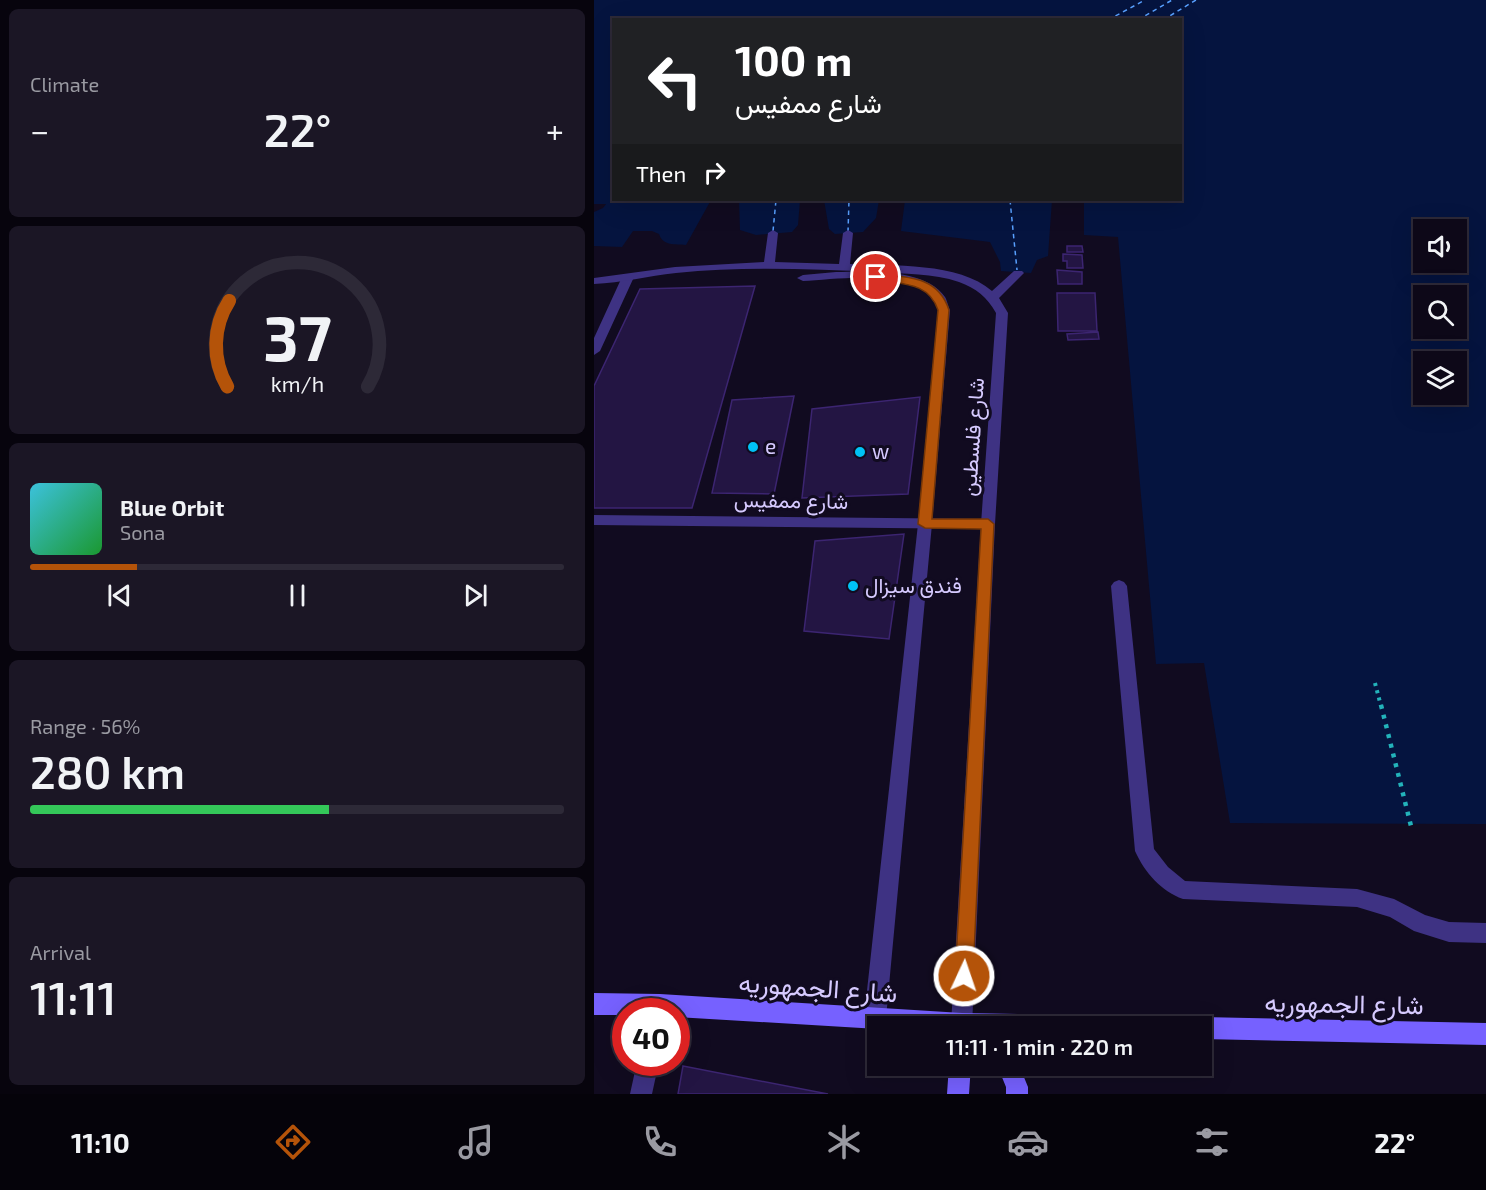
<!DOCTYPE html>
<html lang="en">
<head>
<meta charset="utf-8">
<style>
  body { margin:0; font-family:"Exo 2",Vazirmatn,sans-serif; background:#1b1625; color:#f1f3f6; height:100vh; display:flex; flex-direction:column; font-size:22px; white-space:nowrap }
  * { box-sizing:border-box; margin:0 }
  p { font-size:20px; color:#9a9aa2 }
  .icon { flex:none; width:33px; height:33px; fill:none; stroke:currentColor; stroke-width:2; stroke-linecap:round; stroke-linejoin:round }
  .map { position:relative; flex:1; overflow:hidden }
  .drawer { display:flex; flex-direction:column; gap:9px; padding:9px; background:#07040d; width:594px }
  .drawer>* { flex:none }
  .banner { position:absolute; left:18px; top:18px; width:570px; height:183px; border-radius:0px; box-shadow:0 6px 24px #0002,0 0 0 2px #2d2937; background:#202124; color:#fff; overflow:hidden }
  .controls { position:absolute; left:819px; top:219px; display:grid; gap:12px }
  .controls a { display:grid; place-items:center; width:54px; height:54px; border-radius:0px; background:#0d0818; box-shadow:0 6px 24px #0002,0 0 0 2px #2d2937; font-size:30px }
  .speed { position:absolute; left:18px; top:998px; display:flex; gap:12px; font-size:30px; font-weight:700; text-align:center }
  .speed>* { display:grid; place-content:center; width:78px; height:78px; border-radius:50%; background:#0d0818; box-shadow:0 6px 24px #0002,0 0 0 2px #2d2937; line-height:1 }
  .speed .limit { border:9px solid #d22; background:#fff; color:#111 }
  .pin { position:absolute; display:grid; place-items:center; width:51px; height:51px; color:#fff; margin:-26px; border:3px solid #fff; border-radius:50%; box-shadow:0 2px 6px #0007 }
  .me { position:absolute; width:66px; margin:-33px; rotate:3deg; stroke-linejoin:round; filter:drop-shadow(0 0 4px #0008) }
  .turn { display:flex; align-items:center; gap:21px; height:126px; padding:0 24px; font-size:27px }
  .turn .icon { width:78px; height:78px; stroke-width:2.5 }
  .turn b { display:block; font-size:42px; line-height:51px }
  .then { display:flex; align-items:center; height:57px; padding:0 24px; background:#0003; gap:12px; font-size:22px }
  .big { font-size:45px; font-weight:600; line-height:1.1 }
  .drawer .widget { flex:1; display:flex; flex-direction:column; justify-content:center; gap:9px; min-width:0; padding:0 21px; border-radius:9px; background:#1b1625 }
  .drawer .dial { align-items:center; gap:0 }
  .dial svg { height:156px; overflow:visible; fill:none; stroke:#2d2937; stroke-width:7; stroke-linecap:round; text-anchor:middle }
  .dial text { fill:#f1f3f6; stroke:none }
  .song { display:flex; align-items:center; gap:18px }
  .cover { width:72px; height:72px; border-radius:9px; background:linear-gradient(135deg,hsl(190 70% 55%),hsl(130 70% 35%)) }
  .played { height:6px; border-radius:3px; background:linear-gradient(90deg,#b45309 20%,#2d2937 20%) }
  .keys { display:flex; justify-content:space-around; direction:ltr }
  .heat { display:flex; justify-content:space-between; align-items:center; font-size:33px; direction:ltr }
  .charge { height:9px; border-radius:4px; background:linear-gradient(90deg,#34c759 56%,#2d2937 0) }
  .trip { position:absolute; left:273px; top:1016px; width:345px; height:60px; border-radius:0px; background:#0d0818; box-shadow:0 6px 24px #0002,0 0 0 2px #2d2937; font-weight:600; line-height:60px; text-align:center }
  .tabs { display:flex; height:96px; justify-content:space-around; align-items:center; background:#05030a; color:#9a9aa2 }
  .tabs .icon { width:42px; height:42px }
  .tabs .current { color:#b45309 }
  .tabs b { font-size:27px; color:#f1f3f6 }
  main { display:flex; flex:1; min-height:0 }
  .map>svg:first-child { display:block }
  .water { fill:#05143f; fill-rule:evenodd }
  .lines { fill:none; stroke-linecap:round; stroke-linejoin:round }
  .ferry { stroke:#58a0ff; stroke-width:1.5; stroke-dasharray:4.5 4; stroke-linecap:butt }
  .building { fill:#231543; stroke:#3c2571; stroke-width:1.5 }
  .path-far1 { stroke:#23b3ba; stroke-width:4; stroke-dasharray:3 4.5; stroke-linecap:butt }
  .path { stroke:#23b3ba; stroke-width:4.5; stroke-dasharray:4 6; stroke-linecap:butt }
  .service { fill:#3e3283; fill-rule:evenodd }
  .minor { fill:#3e3283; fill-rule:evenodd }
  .tertiary { fill:#3e3283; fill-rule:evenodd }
  .secondary { fill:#7661ff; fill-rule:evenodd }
  .route { fill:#b45309; stroke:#753606; stroke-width:1.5 }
  .poi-dot { fill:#00c2f5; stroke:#110b20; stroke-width:2 }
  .labels { text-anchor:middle; stroke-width:6; stroke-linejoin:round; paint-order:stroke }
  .street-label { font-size:21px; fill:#d6caff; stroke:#110b20 }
  .poi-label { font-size:21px; fill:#d6caff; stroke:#110b20; text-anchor:start }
  .near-street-label { font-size:26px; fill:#d6caff; stroke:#110b20 }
</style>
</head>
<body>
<main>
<section class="drawer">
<div class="widget"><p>Climate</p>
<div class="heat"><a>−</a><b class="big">22°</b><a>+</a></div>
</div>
<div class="widget dial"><svg viewBox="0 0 100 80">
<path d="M14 69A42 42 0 1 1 86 69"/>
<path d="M14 69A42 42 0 0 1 15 25" stroke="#b45309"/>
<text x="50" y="56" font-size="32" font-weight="700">37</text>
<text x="50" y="72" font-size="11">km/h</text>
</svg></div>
<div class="widget">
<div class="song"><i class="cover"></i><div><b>Blue Orbit</b><p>Sona</p></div></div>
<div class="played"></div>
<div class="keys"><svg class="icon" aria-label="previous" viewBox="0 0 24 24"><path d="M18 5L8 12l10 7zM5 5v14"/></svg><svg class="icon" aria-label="pause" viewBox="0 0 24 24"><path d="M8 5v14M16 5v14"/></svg><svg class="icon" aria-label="next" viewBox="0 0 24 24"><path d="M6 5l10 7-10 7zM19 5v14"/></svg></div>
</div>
<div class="widget"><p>Range · 56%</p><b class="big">280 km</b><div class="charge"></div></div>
<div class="widget"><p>Arrival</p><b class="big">11:11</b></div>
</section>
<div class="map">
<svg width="892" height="1094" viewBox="0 0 892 1094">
  <rect width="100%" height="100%" fill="#110b20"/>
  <!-- water -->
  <path class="water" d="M0,0H892V824L636,823L610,663L562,664L524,237L490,235V200H586V20H20V200H117L92,245C81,244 69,246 65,234L58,231H39L28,247L0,246V212L9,208L12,204H0ZM830,230H862V262H830ZM830,296H862V328H830ZM830,362H862V394H830Z
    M145,200H206L204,225L198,232L162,235L146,230Z
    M230,200H285L282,218L269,232L241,234L235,229Z
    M311,200H458L454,256L443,260L437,273L407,271L406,262L396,242L307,231Z"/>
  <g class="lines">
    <!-- ferry -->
    <path class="ferry" d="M514,20L551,0
      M544,20L578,0
      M569,20L602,0
      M416,200L423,270
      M179,231L182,200
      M254,232L255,200"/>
  </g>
  <!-- building -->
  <path class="building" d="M473,246H488L489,252H473Z
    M469,254L488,255L489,268H473V261H469Z
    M463,270L488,272V284H464Z
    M161,286L98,508H0V386L46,289Z
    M463,293H501L503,331H464Z
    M504,332L505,339L474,340L473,334Z
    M200,396L180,494L118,493L138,400Z
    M326,397L314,494L208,498L218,409Z
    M310,534L295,639L210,631L221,541Z
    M89,1066L234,1094H84Z"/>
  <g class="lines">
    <!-- path-far1 -->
    <path class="path-far1" d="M781,683L787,706"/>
    <!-- path -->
    <path class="path" d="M787,705L817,826"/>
    <!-- service -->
    <path class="service" d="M242,272C271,271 332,268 351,297C353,300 354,306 356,310L338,524L292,1018L288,1025L281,1029L274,1025L270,1018L324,524L344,310C342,306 341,301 338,297C314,269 242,279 209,281L203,278L209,275Z
      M525,580L530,582L533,586L560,849L574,867L591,881L763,889L800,899L831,915L855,922L892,923V943L855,942L820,931L796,917L763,907L589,899C567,891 551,873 541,851L517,586L520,582Z"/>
    <!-- minor -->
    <path class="minor" d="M34,274L40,277L6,351L0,355V338L28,277Z
      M0,515L394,519L401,524L394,529L0,525Z
      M43,1062H65L58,1094H36Z"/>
    <!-- tertiary -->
    <path class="tertiary" d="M179,230L184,233L181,262L245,264L249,233L254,230L259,233L256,264C298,266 365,262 398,291L420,271H428L430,273L405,298L414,313L401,524L378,1026H358L357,1024L387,524L402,313C393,297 382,288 365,282C339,273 310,274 283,272C216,269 149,266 82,273C54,276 28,283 0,284V278L81,267L170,262L174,233Z"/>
    <!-- secondary -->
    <path class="secondary" d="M0,993L66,994L368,1013L480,1015L488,1018L491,1026H284V1029L82,1017V1011H32V1015H0Z
      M608,1017L892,1023V1045L608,1039V1026H598L600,1020Z
      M355,1065H377L375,1094H353Z
      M403,1065H425L434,1087V1094H412V1087Z"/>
  </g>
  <!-- route -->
  <path class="route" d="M282,274C314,277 344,276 355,310L338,519H394L400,524L379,976L377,983L370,986L363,983L361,976L387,529L331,528L324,524L344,310C334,280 305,285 279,279V275Z"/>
  <!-- markers -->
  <g class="poi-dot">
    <circle cx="159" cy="447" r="6"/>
    <circle cx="266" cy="452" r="6"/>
    <circle cx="259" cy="586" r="6"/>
  </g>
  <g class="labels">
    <!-- street labels -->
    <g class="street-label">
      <text transform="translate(379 437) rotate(-86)" y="7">شارع فلسطين</text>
      <text transform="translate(197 501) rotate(1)" y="7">شارع ممفيس</text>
    </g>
    <!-- poi labels -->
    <g class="poi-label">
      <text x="171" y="454">e</text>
      <text x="278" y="459">w</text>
      <text x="271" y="593">فندق سيزال</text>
    </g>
    <!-- near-street labels -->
    <g class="near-street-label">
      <text transform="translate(224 988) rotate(4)" y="9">شارع الجمهوريه</text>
      <text transform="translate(750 1004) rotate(1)" y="9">شارع الجمهوريه</text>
    </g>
  </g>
</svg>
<div class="controls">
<a><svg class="icon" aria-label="sound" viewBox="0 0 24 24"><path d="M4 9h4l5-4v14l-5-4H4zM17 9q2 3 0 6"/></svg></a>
<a><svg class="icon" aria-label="search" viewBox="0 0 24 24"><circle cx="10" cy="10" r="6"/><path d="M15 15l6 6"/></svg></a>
<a><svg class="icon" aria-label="layers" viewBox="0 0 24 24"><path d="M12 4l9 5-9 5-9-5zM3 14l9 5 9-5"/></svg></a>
</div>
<div class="speed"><div class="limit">40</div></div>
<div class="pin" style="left:282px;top:277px;background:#d93025"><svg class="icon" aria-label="arrive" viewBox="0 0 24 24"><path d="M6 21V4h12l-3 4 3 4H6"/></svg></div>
<svg class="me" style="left:370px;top:976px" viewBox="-20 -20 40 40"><circle r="17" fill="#b45309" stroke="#fff" stroke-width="3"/><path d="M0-11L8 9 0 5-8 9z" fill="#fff"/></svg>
<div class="trip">11:11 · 1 min · 220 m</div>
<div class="banner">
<div class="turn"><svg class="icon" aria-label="left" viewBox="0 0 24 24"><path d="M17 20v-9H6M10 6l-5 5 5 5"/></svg><div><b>100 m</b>شارع ممفيس</div></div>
<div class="then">Then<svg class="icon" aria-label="right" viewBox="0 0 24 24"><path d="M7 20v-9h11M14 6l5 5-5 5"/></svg></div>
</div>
</div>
</main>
<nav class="tabs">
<b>11:10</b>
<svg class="icon current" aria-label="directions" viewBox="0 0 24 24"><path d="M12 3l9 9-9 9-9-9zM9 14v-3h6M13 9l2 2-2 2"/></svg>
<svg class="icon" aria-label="music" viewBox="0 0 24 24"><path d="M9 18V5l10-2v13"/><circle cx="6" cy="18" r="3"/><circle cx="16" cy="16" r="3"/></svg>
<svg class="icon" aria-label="phone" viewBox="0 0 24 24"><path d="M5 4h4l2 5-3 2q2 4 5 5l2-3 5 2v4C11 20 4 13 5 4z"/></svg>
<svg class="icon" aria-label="climate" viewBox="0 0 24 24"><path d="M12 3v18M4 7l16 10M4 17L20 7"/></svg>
<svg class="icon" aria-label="car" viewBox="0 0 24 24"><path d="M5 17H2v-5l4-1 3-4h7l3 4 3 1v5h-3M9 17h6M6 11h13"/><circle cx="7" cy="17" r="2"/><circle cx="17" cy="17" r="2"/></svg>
<svg class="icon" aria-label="filters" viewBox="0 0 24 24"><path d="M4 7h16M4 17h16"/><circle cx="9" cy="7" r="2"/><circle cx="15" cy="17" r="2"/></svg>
<b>22°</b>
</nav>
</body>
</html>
